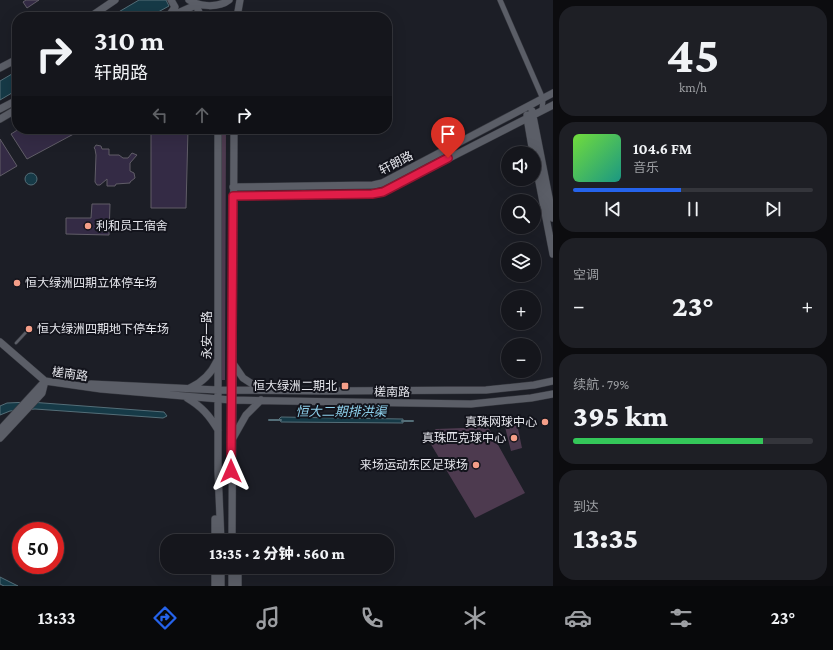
<!DOCTYPE html>
<html lang="zh">
<head>
<meta charset="utf-8">
<style>
  body { margin:0; font-family:"Crimson Pro","Noto Sans SC",serif; background:#1e1f25; color:#f1f3f6; height:100vh; display:flex; flex-direction:column; font-size:15px; white-space:nowrap }
  * { box-sizing:border-box; margin:0 }
  p { font-size:13px; color:#9d9fa3 }
  .icon { flex:none; width:22px; height:22px; fill:none; stroke:currentColor; stroke-width:2; stroke-linecap:round; stroke-linejoin:round }
  .map { position:relative; flex:1; overflow:hidden }
  .details { display:flex; flex-direction:column; gap:6px; padding:6px; background:#0c0c0f; width:280px }
  .details>* { flex:none }
  .hud { position:absolute; left:12px; top:12px; width:380px; height:122px; border-radius:16px; box-shadow:0 4px 16px #0002,0 0 0 1px #34353b; background:#15161c; color:#f1f3f6; overflow:hidden }
  .tools { position:absolute; left:501px; top:146px; display:grid; gap:8px }
  .tools a { display:grid; place-items:center; width:40px; height:40px; border-radius:50%; background:#15161c; box-shadow:0 4px 16px #0002,0 0 0 1px #34353b; font-size:20px }
  .speed { position:absolute; left:12px; top:522px; display:flex; gap:8px; font-size:20px; font-weight:700; text-align:center }
  .speed>* { display:grid; place-content:center; width:52px; height:52px; border-radius:50%; background:#15161c; box-shadow:0 4px 16px #0002,0 0 0 1px #34353b; line-height:1 }
  .speed .limit { border:6px solid #d22; background:#fff; color:#111 }
  .pin { position:absolute; display:grid; place-items:center; width:34px; height:34px; color:#fff; margin:-41px -17px; border-radius:50% 50% 50% 0; rotate:-45deg; box-shadow:0 0 4px #0007 }
  .pin .icon { rotate:45deg }
  .me { position:absolute; width:44px; margin:-22px; rotate:0deg; stroke-linejoin:round; filter:drop-shadow(0 0 3px #0008) }
  .turn { display:flex; align-items:center; gap:14px; height:84px; padding:0 16px; font-size:18px }
  .turn .icon { width:52px; height:52px; stroke-width:2.5 }
  .turn b { display:block; font-size:28px; line-height:34px }
  .lanes { display:flex; align-items:center; height:38px; padding:0 16px; background:#0003; justify-content:center; gap:20px; direction:ltr }
  .lanes .off { opacity:.35 }
  .big { font-size:30px; font-weight:800; line-height:1.1 }
  .details .card { flex:1; display:flex; flex-direction:column; justify-content:center; gap:6px; min-width:0; padding:0 14px; border-radius:16px; background:#1e1f25 }
  .details .dial { align-items:center; gap:0 }
  .dial b { font-size:52px; line-height:1 }
  .song { display:flex; align-items:center; gap:12px }
  .cover { width:48px; height:48px; border-radius:6px; background:linear-gradient(135deg,hsl(100 70% 55%),hsl(170 70% 35%)) }
  .played { height:4px; border-radius:2px; background:linear-gradient(90deg,#2563eb 45%,#34353b 45%) }
  .keys { display:flex; justify-content:space-around; direction:ltr }
  .heat { display:flex; justify-content:space-between; align-items:center; font-size:22px; direction:ltr }
  .charge { height:6px; border-radius:3px; background:linear-gradient(90deg,#34c759 79%,#34353b 0) }
  .trip { position:absolute; left:160px; top:534px; width:234px; height:40px; border-radius:16px; background:#15161c; box-shadow:0 4px 16px #0002,0 0 0 1px #34353b; font-weight:800; line-height:40px; text-align:center }
  .dock { display:flex; height:64px; justify-content:space-around; align-items:center; background:#08090b; color:#9d9fa3 }
  .dock .icon { width:28px; height:28px }
  .dock .current { color:#2563eb }
  .dock b { font-size:18px; color:#f1f3f6 }
  main { display:flex; flex:1; min-height:0 }
  .map>svg:first-child { display:block }
  .green { fill:#4d3a4f }
  .water { fill:#163a47; stroke:#546e78 }
  .lines { fill:none; stroke-linecap:round; stroke-linejoin:round }
  .stream { stroke:#546e78; stroke-width:2 }
  .building { fill:#342b45; stroke:#605d67 }
  .lane-casing { stroke:#373940; stroke-width:3.5 }
  .street-casing { stroke:#373940; stroke-width:6 }
  .secondary-casing { stroke:#373940; stroke-width:8 }
  .lane { stroke:#5b5e67; stroke-width:2.5 }
  .street { stroke:#5b5e67; stroke-width:5 }
  .secondary { stroke:#5b5e67; stroke-width:7 }
  .route-casing { stroke:#92132f; stroke-width:10 }
  .route { stroke:#e11d48; stroke-width:7 }
  .poi-dot { fill:#f49e88; stroke:#13141c; stroke-width:1.5 }
  .labels { text-anchor:middle; stroke-width:4; stroke-linejoin:round; paint-order:stroke }
  .street-label { font-size:12px; fill:#e5e6ec; stroke:#13141c }
  .poi-label { font-size:12px; fill:#e5e6ec; stroke:#13141c; text-anchor:end }
  .water-label { font-size:13px; font-style:italic; fill:#8dcfea; stroke:#13141c }
</style>
</head>
<body>
<main>
<div class="map">
<svg width="553" height="586" viewBox="0 0 553 586">
  <rect width="100%" height="100%" fill="#1c1e26"/>
  <!-- green -->
  <path class="green" d="M222,129H226L225,380H221Z
    M517,424L522,448L511,451L505,427Z
    M488,427L525,493L475,518L426,436L436,429Z"/>
  <!-- water -->
  <path class="water" d="M139,0H166L169,6L149,17H110Z
    M17,71V90L0,100V81Z
    M25 179a6 6 0 1 1 12 0a6 6 0 1 1-12 0Z
    M30,402L164,412L167,416L163,418L35,409L10,411L0,415V406L7,403Z
    M281,417L403,419V423L281,422L279,419Z
    M0,577L18,586H4L0,584Z"/>
  <g class="lines">
    <!-- stream -->
    <path class="stream" d="M269,420H281
      M402,421H413"/>
  </g>
  <!-- building -->
  <path class="building" d="M26,0H39L27,8L23,2Z
    M19,129H83L27,159L11,134Z
    M151,129H188L186,208H151Z
    M0,139L17,166L0,176Z
    M96,145L101,146L102,149H109V155H119L123,158H128L132,153L137,155L130,163V171L134,173L135,178L130,182V183L116,184L115,186H107V179L100,185H97L95,182L96,155L95,149L94,148Z
    M92,204H110L109,235L66,234V218H91Z"/>
  <g class="lines">
    <defs>
      <path id="lane" d="M16,343L29,329"/>
      <path id="street" d="M500,0L543,99L542,110"/>
      <path id="secondary" d="M189,0C199,7 219,8 229,0
        M196,5L201,17
        M90,17L115,0
        M168,17L175,7L171,0
        M169,17L196,5
        M237,17L240,0
        M0,68L17,59
        M0,109L17,100
        M532,111L553,218
        M527,115V118L533,153
        M0,119L17,109
        M218,129V471L221,541
        M534,156L553,254
        M233,187L373,185L382,183L553,93
        M233,196L372,194L383,192L553,105
        M0,342L45,381
        M232,362L243,378L260,389
        M45,381L101,389L231,400L471,404L531,398L553,394
        M91,384L218,390L327,391L486,390L534,385L553,381
        M190,388C203,382 211,374 217,361
        M187,398C202,407 209,415 218,430
        M0,430L44,382
        M0,438L42,393L45,381
        M233,438L246,415L261,400
        M215,541V519
        M232,541L234,129
        M238,567V586
        M215,586V567
        M221,586V567
        M232,586V567"/>
    </defs>
    <!-- lane casing -->
    <use href="#lane" class="lane-casing"/>
    <!-- street casing -->
    <use href="#street" class="street-casing"/>
    <!-- secondary casing -->
    <use href="#secondary" class="secondary-casing"/>
    <!-- lane -->
    <use href="#lane" class="lane"/>
    <!-- street -->
    <use href="#street" class="street"/>
    <!-- secondary -->
    <use href="#secondary" class="secondary"/>
  </g>
  <g class="lines">
    <defs>
      <path id="route" d="M231,471L233,196L372,194L383,192L448,158"/>
    </defs>
    <!-- route casing -->
    <use href="#route" class="route-casing"/>
    <!-- route -->
    <use href="#route" class="route"/>
  </g>
  <!-- markers -->
  <g class="poi-dot">
    <circle cx="88" cy="226" r="4"/>
    <circle cx="17" cy="283" r="4"/>
    <circle cx="29" cy="329" r="4"/>
    <rect x="341" y="382" width="8" height="8" rx="2"/>
    <circle cx="545" cy="422" r="4"/>
    <circle cx="514" cy="438" r="4"/>
    <circle cx="476" cy="465" r="4"/>
  </g>
  <g class="labels">
    <!-- street labels -->
    <g class="street-label">
      <text transform="translate(396 163) rotate(-27)" y="4">轩朗路</text>
      <text transform="translate(207 335) rotate(-90)" y="4">永安一路</text>
      <text transform="translate(70 374) rotate(8)" y="4">槎南路</text>
      <text transform="translate(392 392) rotate(1)" y="4">槎南路</text>
    </g>
    <!-- poi labels -->
    <g class="poi-label">
      <text x="96" y="230" text-anchor="start">利和员工宿舍</text>
      <text x="25" y="287" text-anchor="start">恒大绿洲四期立体停车场</text>
      <text x="37" y="333" text-anchor="start">恒大绿洲四期地下停车场</text>
      <text x="337" y="390">恒大绿洲二期北</text>
      <text x="537" y="426">真珠网球中心</text>
      <text x="506" y="442">真珠匹克球中心</text>
      <text x="468" y="469">来场运动东区足球场</text>
    </g>
    <!-- water labels -->
    <g class="water-label">
      <text x="341" y="416">恒大二期排洪渠</text>
    </g>
  </g>
</svg>
<div class="tools">
<a><svg class="icon" aria-label="sound" viewBox="0 0 24 24"><path d="M4 9h4l5-4v14l-5-4H4zM17 9q2 3 0 6"/></svg></a>
<a><svg class="icon" aria-label="search" viewBox="0 0 24 24"><circle cx="10" cy="10" r="6"/><path d="M15 15l6 6"/></svg></a>
<a><svg class="icon" aria-label="layers" viewBox="0 0 24 24"><path d="M12 4l9 5-9 5-9-5zM3 14l9 5 9-5"/></svg></a>
<a>+</a>
<a>−</a>
</div>
<div class="speed"><div class="limit">50</div></div>
<div class="pin" style="left:448px;top:158px;background:#d93025"><svg class="icon" aria-label="arrive" viewBox="0 0 24 24"><path d="M6 21V4h12l-3 4 3 4H6"/></svg></div>
<svg class="me" style="left:231px;top:471px" viewBox="-20 -20 40 40"><path d="M0-17L14 15 0 8-14 15z" fill="#e11d48" stroke="#fff" stroke-width="4"/></svg>
<div class="trip">13:35 · 2 分钟 · 560 m</div>
<div class="hud">
<div class="turn"><svg class="icon" aria-label="right" viewBox="0 0 24 24"><path d="M7 20v-9h11M14 6l5 5-5 5"/></svg><div><b>310 m</b>轩朗路</div></div>
<div class="lanes"><svg class="icon off" aria-label="left" viewBox="0 0 24 24"><path d="M17 20v-9H6M10 6l-5 5 5 5"/></svg><svg class="icon off" aria-label="ahead" viewBox="0 0 24 24"><path d="M12 20V5M6 11l6-6 6 6"/></svg><svg class="icon" aria-label="right" viewBox="0 0 24 24"><path d="M7 20v-9h11M14 6l5 5-5 5"/></svg></div>
</div>
</div>
<section class="details">
<div class="card dial"><b>45</b><p>km/h</p></div>
<div class="card">
<div class="song"><i class="cover"></i><div><b>104.6 FM</b><p>音乐</p></div></div>
<div class="played"></div>
<div class="keys"><svg class="icon" aria-label="previous" viewBox="0 0 24 24"><path d="M18 5L8 12l10 7zM5 5v14"/></svg><svg class="icon" aria-label="pause" viewBox="0 0 24 24"><path d="M8 5v14M16 5v14"/></svg><svg class="icon" aria-label="next" viewBox="0 0 24 24"><path d="M6 5l10 7-10 7zM19 5v14"/></svg></div>
</div>
<div class="card"><p>空调</p>
<div class="heat"><a>−</a><b class="big">23°</b><a>+</a></div>
</div>
<div class="card"><p>续航 · 79%</p><b class="big">395 km</b><div class="charge"></div></div>
<div class="card"><p>到达</p><b class="big">13:35</b></div>
</section>
</main>
<nav class="dock">
<b>13:33</b>
<svg class="icon current" aria-label="directions" viewBox="0 0 24 24"><path d="M12 3l9 9-9 9-9-9zM9 14v-3h6M13 9l2 2-2 2"/></svg>
<svg class="icon" aria-label="music" viewBox="0 0 24 24"><path d="M9 18V5l10-2v13"/><circle cx="6" cy="18" r="3"/><circle cx="16" cy="16" r="3"/></svg>
<svg class="icon" aria-label="phone" viewBox="0 0 24 24"><path d="M5 4h4l2 5-3 2q2 4 5 5l2-3 5 2v4C11 20 4 13 5 4z"/></svg>
<svg class="icon" aria-label="climate" viewBox="0 0 24 24"><path d="M12 3v18M4 7l16 10M4 17L20 7"/></svg>
<svg class="icon" aria-label="car" viewBox="0 0 24 24"><path d="M5 17H2v-5l4-1 3-4h7l3 4 3 1v5h-3M9 17h6M6 11h13"/><circle cx="7" cy="17" r="2"/><circle cx="17" cy="17" r="2"/></svg>
<svg class="icon" aria-label="filters" viewBox="0 0 24 24"><path d="M4 7h16M4 17h16"/><circle cx="9" cy="7" r="2"/><circle cx="15" cy="17" r="2"/></svg>
<b>23°</b>
</nav>
</body>
</html>
